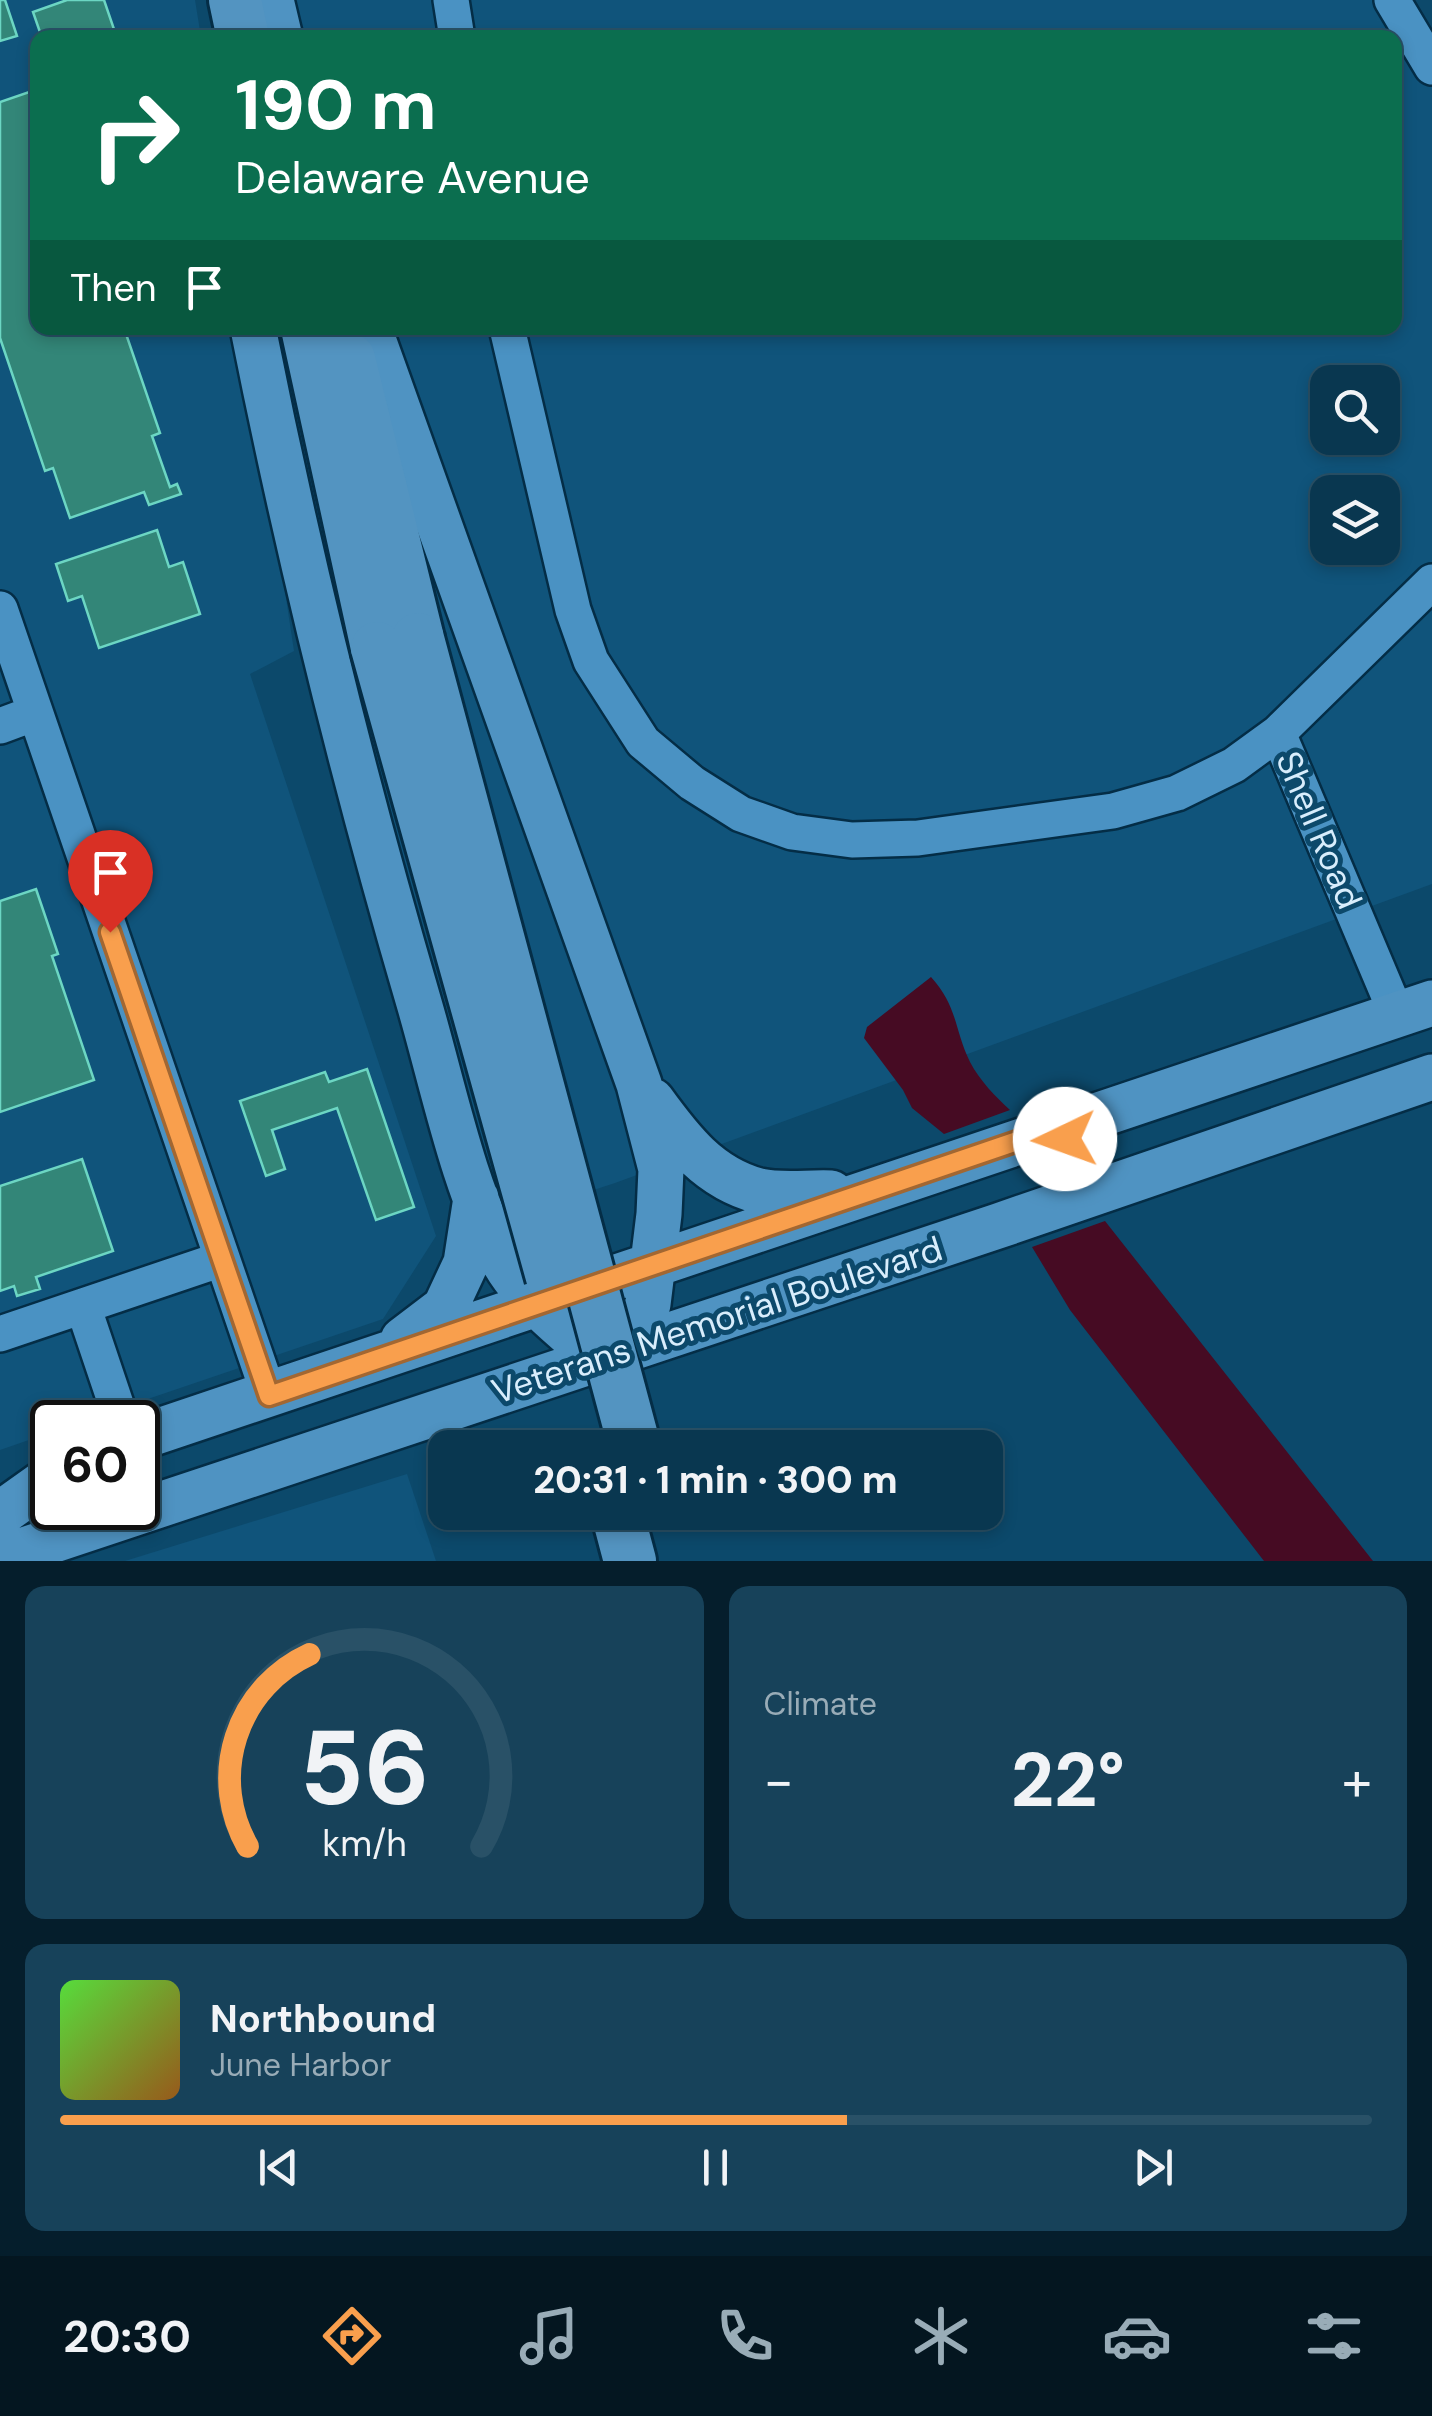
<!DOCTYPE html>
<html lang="en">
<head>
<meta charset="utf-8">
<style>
  body { margin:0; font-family:"DM Sans",sans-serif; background:#17425a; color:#f1f3f6; height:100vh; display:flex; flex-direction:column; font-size:38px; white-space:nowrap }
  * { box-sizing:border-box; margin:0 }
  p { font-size:32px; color:#99acb7 }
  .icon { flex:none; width:55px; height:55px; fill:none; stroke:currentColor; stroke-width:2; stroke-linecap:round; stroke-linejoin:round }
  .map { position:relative; height:1561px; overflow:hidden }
  .details { display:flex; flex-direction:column; gap:25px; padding:25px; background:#051e2c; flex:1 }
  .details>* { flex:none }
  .hud { position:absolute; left:30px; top:30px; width:1372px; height:305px; border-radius:20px; box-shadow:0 5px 15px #0003,0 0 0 2px #295167; background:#0b6e4f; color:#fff; overflow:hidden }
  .controls { position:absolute; left:1310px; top:365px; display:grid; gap:20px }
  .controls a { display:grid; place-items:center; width:90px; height:90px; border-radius:20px; background:#093750; box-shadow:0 5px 15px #0003,0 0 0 2px #295167; font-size:50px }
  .speed { position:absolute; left:30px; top:1400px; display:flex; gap:20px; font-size:50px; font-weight:700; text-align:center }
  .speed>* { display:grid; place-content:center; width:130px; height:130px; border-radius:50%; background:#093750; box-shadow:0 5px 15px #0003,0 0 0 2px #295167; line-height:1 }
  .speed .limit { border:5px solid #111; border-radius:15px; background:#fff; color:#111 }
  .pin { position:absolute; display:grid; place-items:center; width:85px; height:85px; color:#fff; margin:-102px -42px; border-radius:50% 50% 50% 0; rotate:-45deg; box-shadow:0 0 10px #0007 }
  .pin .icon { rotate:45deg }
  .me { position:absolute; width:110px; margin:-55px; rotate:267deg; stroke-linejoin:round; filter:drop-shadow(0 0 8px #0008) }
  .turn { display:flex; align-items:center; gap:35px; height:210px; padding:0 40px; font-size:45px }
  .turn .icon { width:130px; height:130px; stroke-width:2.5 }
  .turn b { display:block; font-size:70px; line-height:85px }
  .then { display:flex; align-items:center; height:95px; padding:0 40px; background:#0003; gap:20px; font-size:38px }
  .big { font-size:75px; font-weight:800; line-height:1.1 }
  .details .widget { flex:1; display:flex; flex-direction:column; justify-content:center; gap:15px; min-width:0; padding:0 35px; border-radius:20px; background:#17425a }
  .details .dial { align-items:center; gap:0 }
  .dial svg { height:260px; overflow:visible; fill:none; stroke:#295167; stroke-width:7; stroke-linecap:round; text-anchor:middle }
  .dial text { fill:#f1f3f6; stroke:none }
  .song { display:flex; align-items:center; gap:30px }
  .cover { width:120px; height:120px; border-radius:15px; background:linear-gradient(135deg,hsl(110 70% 55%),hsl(30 70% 35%)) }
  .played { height:10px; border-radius:5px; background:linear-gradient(90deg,#f99f4d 60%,#295167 60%) }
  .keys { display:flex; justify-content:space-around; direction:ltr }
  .heat { display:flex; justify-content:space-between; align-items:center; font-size:55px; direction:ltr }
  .details .tiles { flex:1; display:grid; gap:25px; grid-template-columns:1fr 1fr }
  .widget:last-child { grid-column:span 2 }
  .trip { position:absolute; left:428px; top:1430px; width:575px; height:100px; border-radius:20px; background:#093750; box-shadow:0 5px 15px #0003,0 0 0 2px #295167; font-weight:800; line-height:100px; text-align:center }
  .dock { display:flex; height:160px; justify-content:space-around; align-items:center; background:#041620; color:#99acb7 }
  .dock .icon { width:70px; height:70px }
  .dock .active { color:#f99f4d }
  .dock b { font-size:45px; color:#f1f3f6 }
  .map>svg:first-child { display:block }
  .built { fill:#10547b; fill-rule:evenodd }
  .water { fill:#460b23 }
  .building { fill:#338678; stroke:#6cd6c3; stroke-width:2.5 }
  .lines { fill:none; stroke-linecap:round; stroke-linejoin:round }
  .minor-casing { stroke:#042d46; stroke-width:40 }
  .major-casing { stroke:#042d46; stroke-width:50 }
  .highway-casing { stroke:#042d46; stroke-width:58 }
  .minor { stroke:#4a92c3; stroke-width:35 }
  .major { stroke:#4f93c2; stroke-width:45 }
  .highway { stroke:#5394c1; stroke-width:52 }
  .highway-bridge-casing { stroke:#042d46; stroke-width:58; stroke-linecap:butt }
  .highway-bridge { stroke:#5394c1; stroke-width:52 }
  .route-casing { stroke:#a26732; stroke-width:25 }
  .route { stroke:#f99f4d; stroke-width:18 }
  .labels { text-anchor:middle; stroke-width:10; stroke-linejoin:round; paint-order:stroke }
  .street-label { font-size:35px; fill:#d8edfc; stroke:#0c496b }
</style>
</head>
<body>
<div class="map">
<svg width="1432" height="1561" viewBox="0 0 1432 1561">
  <rect width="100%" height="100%" fill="#0c496b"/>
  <!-- built -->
  <path class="built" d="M0,0H195L201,37L38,38V328H245L294,651L250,674L436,1236L383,1319L80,1422H52V1432L0,1450Z
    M220,0H1412L1432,36V884L615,1183L505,1219L357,707L277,328H1395V38H226ZM1328,382H1382V438H1328ZM1328,492H1382V548H1328Z
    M407,1474L436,1561H125Z"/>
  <!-- water -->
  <path class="water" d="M931,977C958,1007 954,1029 970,1062C980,1081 995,1096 1010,1110L944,1134L912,1108L903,1090L864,1038L867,1027Z
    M1105,1221L1373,1561H1264L1070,1310L1032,1247Z"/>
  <!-- building -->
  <path class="building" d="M0,0H5L17,36L0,41Z
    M67,0H104L117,38H42L33,12Z
    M38,89V328H124L160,433L152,436L170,487L177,484L181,494L149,505L144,492L70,518L53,468L45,471L0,338V102Z
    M157,530L169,567L183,562L200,614L99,648L82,596L68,601L56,564Z
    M36,889L58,954L52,956L94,1080L0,1112V901Z
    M367,1069L414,1207L376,1220L337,1108L272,1130L285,1169L266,1176L240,1101L325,1072L329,1082Z
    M82,1159L113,1251L36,1277L40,1289L17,1296L14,1286L0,1291V1186Z"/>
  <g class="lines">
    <defs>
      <path id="minor" d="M451,0L457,38
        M1392,0L1432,67
        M507,328L573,610L591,661L643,742L692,783L741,814L792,832L852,840L918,838L1113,811L1177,793L1234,765L1278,733L1432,582
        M0,609L269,1395
        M0,726L35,713
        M1278,733L1397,1015
        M83,1306L122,1422
        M0,1334L222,1259"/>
      <path id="major" d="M271,0L280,38
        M253,328C298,555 354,781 419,1003C443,1085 463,1188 504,1262C526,1300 566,1330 599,1359
        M369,328L639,1084L661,1169L659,1214L648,1304L629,1348
        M652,1101C681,1141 709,1178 759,1191C781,1196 809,1192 831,1193
        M403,1340L445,1308L466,1263L476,1198
        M138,1438L1432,1003
        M0,1514L52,1477
        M0,1558L998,1226L1432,1077"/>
      <path id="highway" d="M235,0L243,38
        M307,328L377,648
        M349,359L418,639
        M617,1512L630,1561"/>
    </defs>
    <!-- minor casing -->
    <use href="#minor" class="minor-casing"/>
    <!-- major casing -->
    <use href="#major" class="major-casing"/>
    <!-- highway casing -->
    <use href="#highway" class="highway-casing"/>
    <!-- minor -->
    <use href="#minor" class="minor"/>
    <!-- major -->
    <use href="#major" class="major"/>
    <!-- highway -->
    <use href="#highway" class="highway"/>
    <defs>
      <path id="highway-bridge" d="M418,639L635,1448
        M377,648L552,1277"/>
    </defs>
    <!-- highway-bridge casing -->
    <use href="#highway-bridge" class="highway-bridge-casing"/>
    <!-- highway-bridge -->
    <use href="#highway-bridge" class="highway-bridge"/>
  </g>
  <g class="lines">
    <defs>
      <path id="route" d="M110,932L269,1396L1044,1132L1065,1139"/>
    </defs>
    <!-- route casing -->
    <use href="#route" class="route-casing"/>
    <!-- route -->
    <use href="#route" class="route"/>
  </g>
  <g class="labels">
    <!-- street labels -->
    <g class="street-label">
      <text transform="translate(1319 830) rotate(67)" y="12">Shell Road</text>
      <text transform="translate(717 1320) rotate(-18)" y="12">Veterans Memorial Boulevard</text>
    </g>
  </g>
</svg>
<div class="controls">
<a><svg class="icon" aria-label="search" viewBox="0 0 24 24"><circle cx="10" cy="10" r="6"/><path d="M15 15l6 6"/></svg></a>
<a><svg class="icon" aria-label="layers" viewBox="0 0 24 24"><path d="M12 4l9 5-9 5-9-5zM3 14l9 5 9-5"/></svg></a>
</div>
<div class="speed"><div class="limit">60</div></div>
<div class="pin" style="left:110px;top:932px;background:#d93025"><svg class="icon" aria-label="arrive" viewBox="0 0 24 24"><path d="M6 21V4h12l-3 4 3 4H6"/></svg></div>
<svg class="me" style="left:1065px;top:1139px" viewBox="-20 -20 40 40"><circle r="19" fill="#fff"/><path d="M0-13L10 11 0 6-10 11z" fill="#f99f4d"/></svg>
<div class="trip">20:31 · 1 min · 300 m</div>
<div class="hud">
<div class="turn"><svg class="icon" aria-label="right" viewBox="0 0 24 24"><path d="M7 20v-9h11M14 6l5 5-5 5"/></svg><div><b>190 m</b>Delaware Avenue</div></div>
<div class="then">Then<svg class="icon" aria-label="arrive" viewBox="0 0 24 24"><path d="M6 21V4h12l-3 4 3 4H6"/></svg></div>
</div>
</div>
<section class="details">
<div class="tiles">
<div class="widget dial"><svg viewBox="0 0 100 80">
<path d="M14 69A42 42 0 1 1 86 69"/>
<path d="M14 69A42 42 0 0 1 33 10" stroke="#f99f4d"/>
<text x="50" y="56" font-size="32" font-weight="700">56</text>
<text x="50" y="72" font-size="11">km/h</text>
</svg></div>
<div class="widget"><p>Climate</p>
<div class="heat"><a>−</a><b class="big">22°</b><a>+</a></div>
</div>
<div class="widget">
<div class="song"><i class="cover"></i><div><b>Northbound</b><p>June Harbor</p></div></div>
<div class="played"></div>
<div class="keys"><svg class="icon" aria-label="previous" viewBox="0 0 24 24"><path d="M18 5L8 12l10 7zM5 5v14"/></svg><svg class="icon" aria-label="pause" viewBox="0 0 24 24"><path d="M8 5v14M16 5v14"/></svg><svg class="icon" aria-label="next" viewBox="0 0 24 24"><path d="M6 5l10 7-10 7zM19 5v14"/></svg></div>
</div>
</div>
</section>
<nav class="dock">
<b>20:30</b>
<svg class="icon active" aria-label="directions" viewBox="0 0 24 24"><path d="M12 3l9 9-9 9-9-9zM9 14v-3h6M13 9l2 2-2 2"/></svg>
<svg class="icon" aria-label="music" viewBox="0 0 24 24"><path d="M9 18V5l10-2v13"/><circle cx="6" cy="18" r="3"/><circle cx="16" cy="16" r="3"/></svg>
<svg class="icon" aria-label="phone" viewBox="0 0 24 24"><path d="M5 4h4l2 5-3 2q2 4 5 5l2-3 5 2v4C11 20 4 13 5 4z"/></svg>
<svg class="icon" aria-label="climate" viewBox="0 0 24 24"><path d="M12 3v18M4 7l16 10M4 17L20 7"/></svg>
<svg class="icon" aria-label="car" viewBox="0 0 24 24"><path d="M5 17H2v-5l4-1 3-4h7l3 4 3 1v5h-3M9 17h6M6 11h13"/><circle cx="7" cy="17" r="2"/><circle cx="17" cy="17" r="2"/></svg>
<svg class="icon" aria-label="filters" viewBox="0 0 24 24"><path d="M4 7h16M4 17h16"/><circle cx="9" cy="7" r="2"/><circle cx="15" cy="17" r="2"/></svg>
</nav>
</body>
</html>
